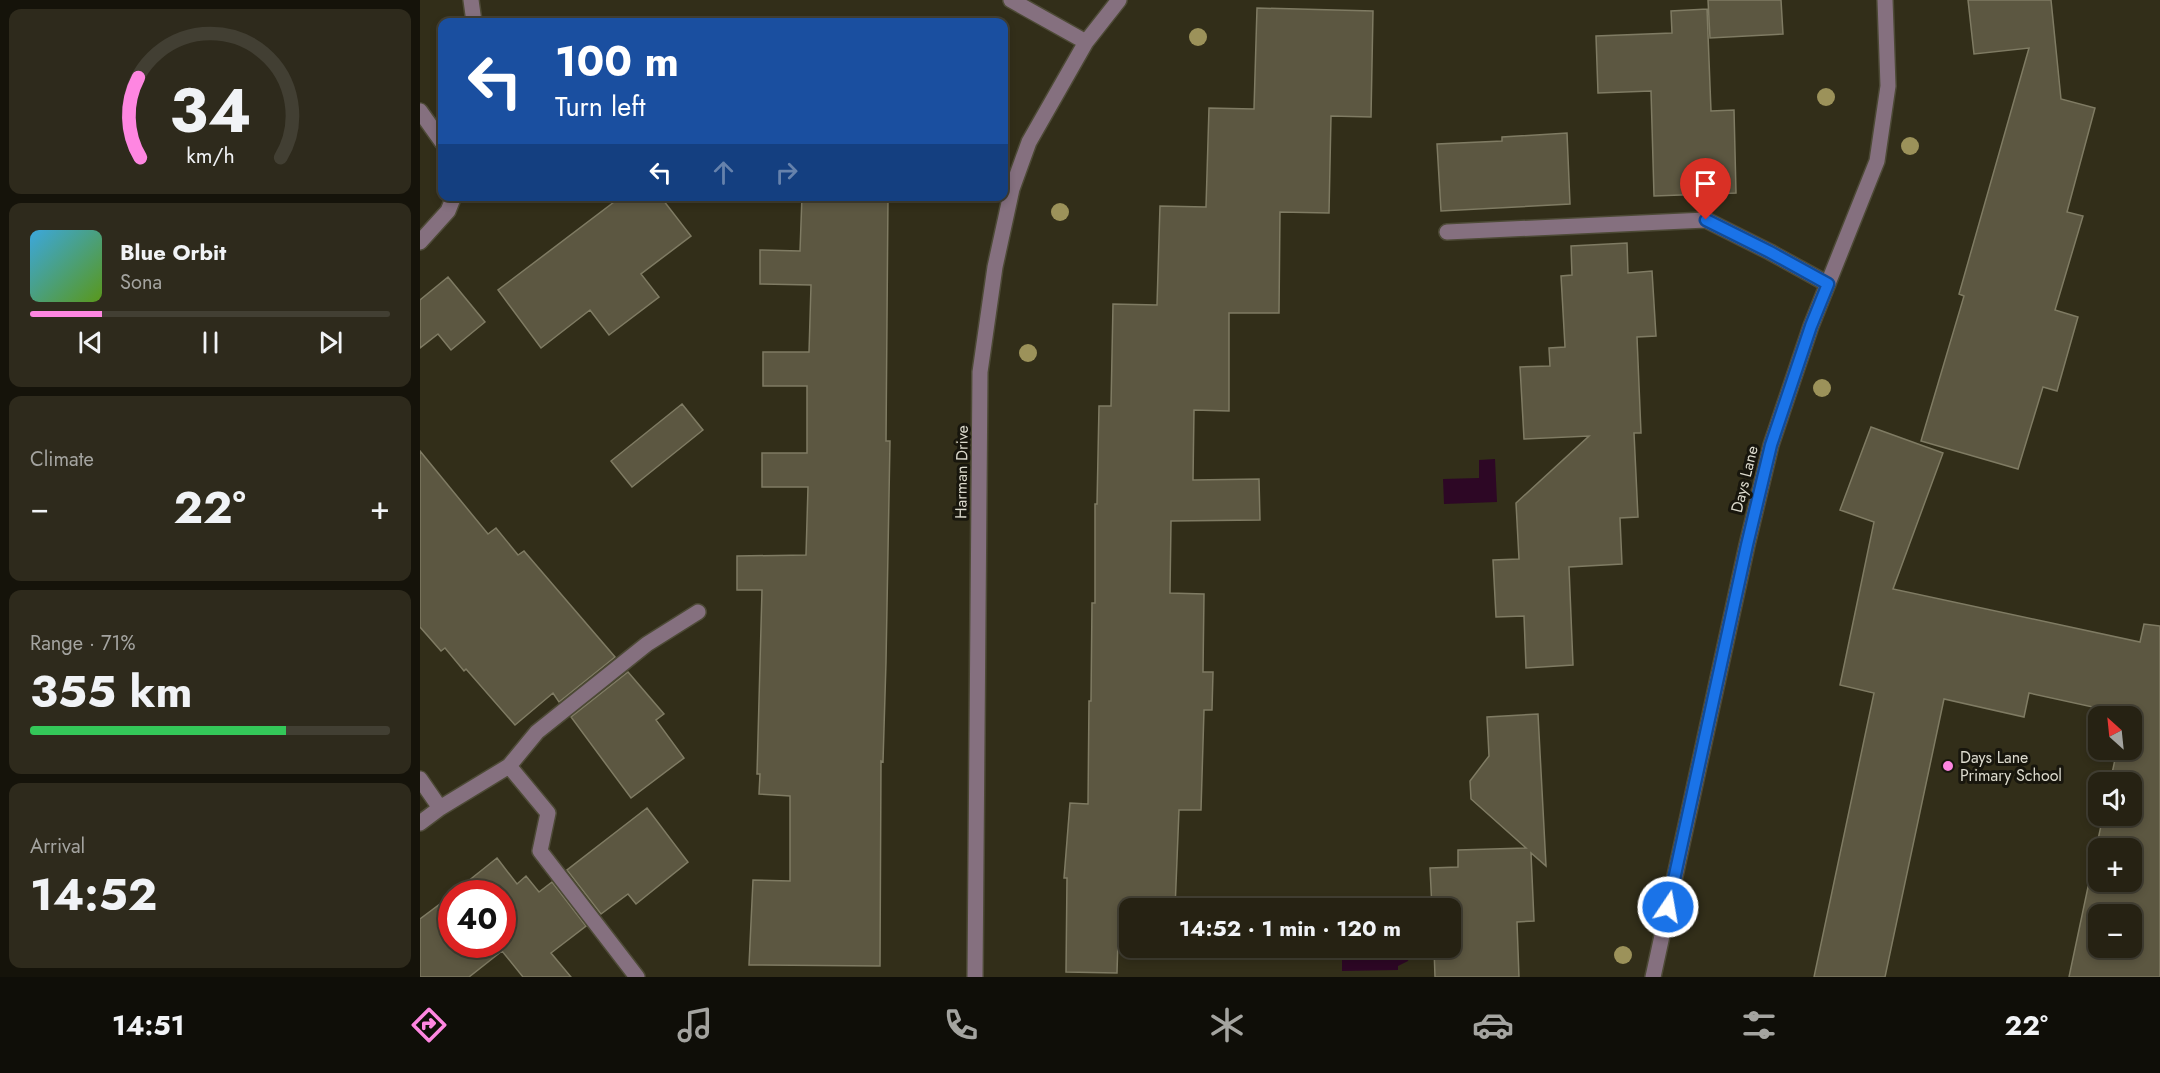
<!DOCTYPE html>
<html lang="en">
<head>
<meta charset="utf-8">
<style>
  body { margin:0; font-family:Jost,sans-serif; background:#2e2a1c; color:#f1f3f6; height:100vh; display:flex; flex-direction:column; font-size:22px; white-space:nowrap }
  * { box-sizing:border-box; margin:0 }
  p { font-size:20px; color:#a4a4a0 }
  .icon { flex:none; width:33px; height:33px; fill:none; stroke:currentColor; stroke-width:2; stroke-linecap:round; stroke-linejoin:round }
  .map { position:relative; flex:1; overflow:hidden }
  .drawer { display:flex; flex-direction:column; gap:9px; padding:9px; background:#15130a; width:420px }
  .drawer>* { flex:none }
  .guide { position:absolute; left:18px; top:18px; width:570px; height:183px; border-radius:12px; box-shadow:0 3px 9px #0003,0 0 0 2px #423f33; background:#1a4fa0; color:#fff; overflow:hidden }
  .needle { width:39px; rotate:333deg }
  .fabs { position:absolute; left:1668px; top:706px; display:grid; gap:12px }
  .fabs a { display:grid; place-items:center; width:54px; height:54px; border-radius:12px; background:#262213; box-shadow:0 3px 9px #0003,0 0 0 2px #423f33; font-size:30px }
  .speed { position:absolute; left:18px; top:880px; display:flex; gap:12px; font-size:30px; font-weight:700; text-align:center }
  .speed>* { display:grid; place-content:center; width:78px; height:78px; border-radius:50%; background:#262213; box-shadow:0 3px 9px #0003,0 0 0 2px #423f33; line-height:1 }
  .speed .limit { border:9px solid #d22; background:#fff; color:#111 }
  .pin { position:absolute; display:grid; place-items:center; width:51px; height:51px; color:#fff; margin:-62px -26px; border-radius:50% 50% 50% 0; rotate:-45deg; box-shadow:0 0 6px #0007 }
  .pin .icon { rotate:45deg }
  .me { position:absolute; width:66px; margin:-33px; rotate:12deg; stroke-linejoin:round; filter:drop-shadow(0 0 4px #0008) }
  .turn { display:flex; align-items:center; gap:21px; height:126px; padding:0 18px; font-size:27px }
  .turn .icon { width:78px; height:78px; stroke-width:2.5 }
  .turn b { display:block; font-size:42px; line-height:51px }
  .lanes { display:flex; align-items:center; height:57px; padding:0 18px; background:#0003; justify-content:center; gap:30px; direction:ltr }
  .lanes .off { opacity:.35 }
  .big { font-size:45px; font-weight:700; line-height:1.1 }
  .drawer .card { flex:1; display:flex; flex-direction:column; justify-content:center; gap:9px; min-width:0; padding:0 21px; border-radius:12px; background:#2e2a1c }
  .drawer .dial { align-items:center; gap:0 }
  .dial svg { height:156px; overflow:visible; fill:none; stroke:#423f33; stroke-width:7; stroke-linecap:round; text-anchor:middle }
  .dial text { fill:#f1f3f6; stroke:none }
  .song { display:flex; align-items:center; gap:18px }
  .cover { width:72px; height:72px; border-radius:9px; background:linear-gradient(135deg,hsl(200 70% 55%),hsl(90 70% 35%)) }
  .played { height:6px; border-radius:3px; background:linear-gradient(90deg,#fe86e1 20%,#423f33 20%) }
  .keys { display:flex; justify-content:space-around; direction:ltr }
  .heat { display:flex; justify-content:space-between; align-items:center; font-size:33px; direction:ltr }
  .charge { height:9px; border-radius:4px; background:linear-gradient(90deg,#34c759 71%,#423f33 0) }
  .trip { position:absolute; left:699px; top:898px; width:342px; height:60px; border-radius:12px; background:#262213; box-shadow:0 3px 9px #0003,0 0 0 2px #423f33; font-weight:700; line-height:60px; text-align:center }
  .tabs { display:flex; height:96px; justify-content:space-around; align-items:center; background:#0f0e08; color:#a4a4a0 }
  .tabs .icon { width:42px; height:42px }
  .tabs .current { color:#fe86e1 }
  .tabs b { font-size:27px; color:#f1f3f6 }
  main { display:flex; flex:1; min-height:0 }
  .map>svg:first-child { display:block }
  .water { fill:#2d0725 }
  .building { fill:#5c5741; stroke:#7f7b63; stroke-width:1.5; fill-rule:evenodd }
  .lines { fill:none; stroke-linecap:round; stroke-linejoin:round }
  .minor-casing { stroke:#4d4a36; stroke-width:18 }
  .minor { stroke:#85707f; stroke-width:15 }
  .tree { fill:#9c925a }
  .route-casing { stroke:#114b97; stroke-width:15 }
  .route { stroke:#1a73e8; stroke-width:10 }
  .poi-dot { fill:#fe86e1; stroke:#18160d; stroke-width:2 }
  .labels { text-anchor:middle; stroke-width:6; stroke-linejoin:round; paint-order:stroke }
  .street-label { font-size:16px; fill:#dddbce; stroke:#18160d }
  .poi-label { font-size:16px; fill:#dddbce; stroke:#18160d; text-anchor:start }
</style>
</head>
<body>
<main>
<section class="drawer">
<div class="card dial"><svg viewBox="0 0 100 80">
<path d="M14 69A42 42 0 1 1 86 69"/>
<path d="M14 69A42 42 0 0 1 13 28" stroke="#fe86e1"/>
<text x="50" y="56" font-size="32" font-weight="700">34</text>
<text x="50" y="72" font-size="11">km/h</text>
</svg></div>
<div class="card">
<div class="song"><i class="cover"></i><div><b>Blue Orbit</b><p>Sona</p></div></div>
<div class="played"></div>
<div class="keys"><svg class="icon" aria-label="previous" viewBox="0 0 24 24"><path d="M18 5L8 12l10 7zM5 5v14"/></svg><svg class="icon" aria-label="pause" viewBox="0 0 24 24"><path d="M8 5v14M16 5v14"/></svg><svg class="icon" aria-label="next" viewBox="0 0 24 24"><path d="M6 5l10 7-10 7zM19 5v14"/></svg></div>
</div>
<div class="card"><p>Climate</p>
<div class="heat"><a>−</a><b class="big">22°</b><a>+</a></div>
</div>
<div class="card"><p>Range · 71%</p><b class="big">355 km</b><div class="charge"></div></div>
<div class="card"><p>Arrival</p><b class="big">14:52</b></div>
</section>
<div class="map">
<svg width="1740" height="977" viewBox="0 0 1740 977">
  <rect width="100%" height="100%" fill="#322e19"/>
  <!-- water -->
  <path class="water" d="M1075,459L1077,502L1024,504L1023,479L1059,478V460Z
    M922,948H986L989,955L988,961L978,966V970L922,971Z"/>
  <!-- building -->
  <path class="building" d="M1288,0H1361L1363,34L1290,38Z
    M1548,0H1631L1641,99L1675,108L1647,212L1663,216L1635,310L1658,317L1637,391L1623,387L1598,469L1501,441L1544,296L1539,294L1609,48L1554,54Z
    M837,8L953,11L951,117L911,116L909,213L860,212L859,313H809V411L774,410L773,480L839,479L840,520L751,521L750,593L784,594L783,672H793L792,710H784L781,810H759L755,909H710V939H698L697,973L646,972L647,878H644L650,803L668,804L669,701H671L672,603H675V504H677L679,406H691L693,304L737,305L740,206L786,207L789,108L834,109Z
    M1287,9L1291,111L1314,110L1316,193L1234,196L1231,91L1178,93L1176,36L1252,33L1251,11Z
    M1147,133L1150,204L1021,211L1017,144L1082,141V137Z
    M202,196H240L271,236L221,274L239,297L189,335L170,310L121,348L78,290Z
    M382,196H468L466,441H470L466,662L463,762L461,761L460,966L329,965L333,880L370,881V796L339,794L340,774H337L342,590H317V556L386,555L388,487H342V453H387V386H343V352H389L391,285L340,284V250L380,251Z
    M1207,243L1208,273L1232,271L1236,336L1217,337L1221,433H1214L1218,517L1200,518L1202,564L1149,567L1153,665L1106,668L1104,616L1076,617L1073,560L1099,559L1096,503L1169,436L1104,439L1100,367L1130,366L1129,348L1145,347L1141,276L1152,275L1151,246Z
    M28,277L65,322L31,350L18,334L0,348V300Z
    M262,404L283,430L212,487L191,461Z
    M1451,427L1523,453L1473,589L1720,642L1724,624L1740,626V977H1649L1683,816H1712V783H1690L1697,750H1712V717H1704L1705,714L1609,693L1604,717L1524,699L1465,977H1394L1454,693L1420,685L1454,522L1420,510ZM1678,849H1712V882H1678ZM1678,915H1712V948H1678Z
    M0,451L68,534L76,528L98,555L104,551L195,657L139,702L133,693L95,725L46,669L44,671L25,648L21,651L0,627Z
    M208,672L244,714L236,720L264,758L211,798L151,717Z
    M1118,714L1126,866L1111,853L1114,921L1097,922L1099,977H1015L1014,948H1030V909H1012L1010,868L1038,867V850L1106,848L1051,799L1050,781L1069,756L1067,717Z
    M227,808L268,862L216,904L208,894L181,914L147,870Z
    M77,858L97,884L106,876L119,892L132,882L166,926L131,953L151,977H103L82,951L49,977H0V919L32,895V945H82V894H32Z"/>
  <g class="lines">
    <defs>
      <path id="minor" d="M51,0L54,22
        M591,0L666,42
        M0,111L22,142
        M1027,232L1286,220L1350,252L1408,284
        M0,242L28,211L34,196
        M89,766L117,732L227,644L278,612
        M0,779L20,808L0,823
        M20,808L89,766L128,813L120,851L217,977
        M555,977L560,372L575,267L592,189L609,142L666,42L699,0
        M1233,977L1327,545L1351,445L1391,326L1457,161L1468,86L1465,0"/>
    </defs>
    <!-- minor casing -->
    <use href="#minor" class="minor-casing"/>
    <!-- minor -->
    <use href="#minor" class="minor"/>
  </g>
  <!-- trees -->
  <g class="tree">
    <circle cx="778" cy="37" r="9"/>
    <circle cx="1406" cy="97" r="9"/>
    <circle cx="1490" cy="146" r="9"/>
    <circle cx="640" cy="212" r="9"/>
    <circle cx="608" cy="353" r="9"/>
    <circle cx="1402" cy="388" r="9"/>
    <circle cx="1203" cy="955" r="9"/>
  </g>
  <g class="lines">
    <defs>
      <path id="route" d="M1248,907L1327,545L1351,445L1391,326L1408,284L1350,252L1286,220"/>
    </defs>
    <!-- route casing -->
    <use href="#route" class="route-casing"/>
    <!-- route -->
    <use href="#route" class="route"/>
  </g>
  <!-- markers -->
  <circle class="poi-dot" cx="1528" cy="766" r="6"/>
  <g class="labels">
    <!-- street labels -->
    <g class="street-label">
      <text transform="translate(541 472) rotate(-89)" y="6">Harman Drive</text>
      <text transform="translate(1324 479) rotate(-76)" y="6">Days Lane</text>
    </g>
    <!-- poi labels -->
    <g class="poi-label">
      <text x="1540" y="763">Days Lane<tspan x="1540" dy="18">Primary School</tspan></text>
    </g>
  </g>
</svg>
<div class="fabs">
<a><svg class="needle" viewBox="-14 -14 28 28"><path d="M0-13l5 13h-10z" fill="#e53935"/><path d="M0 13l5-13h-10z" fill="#a4a4a0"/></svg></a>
<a><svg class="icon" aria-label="sound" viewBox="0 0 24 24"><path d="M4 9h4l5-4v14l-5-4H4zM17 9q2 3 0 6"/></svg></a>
<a>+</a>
<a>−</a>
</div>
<div class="speed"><div class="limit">40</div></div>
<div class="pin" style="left:1286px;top:220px;background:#d93025"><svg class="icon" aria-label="arrive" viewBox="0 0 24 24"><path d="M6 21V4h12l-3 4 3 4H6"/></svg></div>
<svg class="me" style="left:1248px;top:907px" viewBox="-20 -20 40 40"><circle r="17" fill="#1a73e8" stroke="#fff" stroke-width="3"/><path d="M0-11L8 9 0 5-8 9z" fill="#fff"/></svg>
<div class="trip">14:52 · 1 min · 120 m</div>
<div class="guide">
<div class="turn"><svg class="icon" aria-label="left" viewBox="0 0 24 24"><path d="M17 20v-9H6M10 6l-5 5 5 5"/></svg><div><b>100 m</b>Turn left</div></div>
<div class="lanes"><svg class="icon" aria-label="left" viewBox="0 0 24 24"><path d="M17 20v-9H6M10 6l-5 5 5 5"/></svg><svg class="icon off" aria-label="ahead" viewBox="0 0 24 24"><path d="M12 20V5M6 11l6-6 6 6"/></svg><svg class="icon off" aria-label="right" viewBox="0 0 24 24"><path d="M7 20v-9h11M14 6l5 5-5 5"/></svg></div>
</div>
</div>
</main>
<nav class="tabs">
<b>14:51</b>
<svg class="icon current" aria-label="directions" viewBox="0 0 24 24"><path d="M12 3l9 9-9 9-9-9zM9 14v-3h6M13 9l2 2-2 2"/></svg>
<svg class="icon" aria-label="music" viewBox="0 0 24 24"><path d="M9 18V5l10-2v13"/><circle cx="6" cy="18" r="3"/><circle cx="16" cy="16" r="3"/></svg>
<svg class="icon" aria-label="phone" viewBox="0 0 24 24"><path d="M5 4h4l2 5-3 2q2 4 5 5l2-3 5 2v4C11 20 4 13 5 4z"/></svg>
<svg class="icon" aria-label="climate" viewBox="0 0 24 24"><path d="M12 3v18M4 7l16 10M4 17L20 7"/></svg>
<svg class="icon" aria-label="car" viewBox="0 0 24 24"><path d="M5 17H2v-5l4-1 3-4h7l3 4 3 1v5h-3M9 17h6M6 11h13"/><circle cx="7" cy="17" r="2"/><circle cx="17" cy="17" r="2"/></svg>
<svg class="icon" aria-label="filters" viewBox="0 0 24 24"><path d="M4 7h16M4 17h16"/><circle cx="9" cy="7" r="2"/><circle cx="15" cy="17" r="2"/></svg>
<b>22°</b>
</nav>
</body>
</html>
